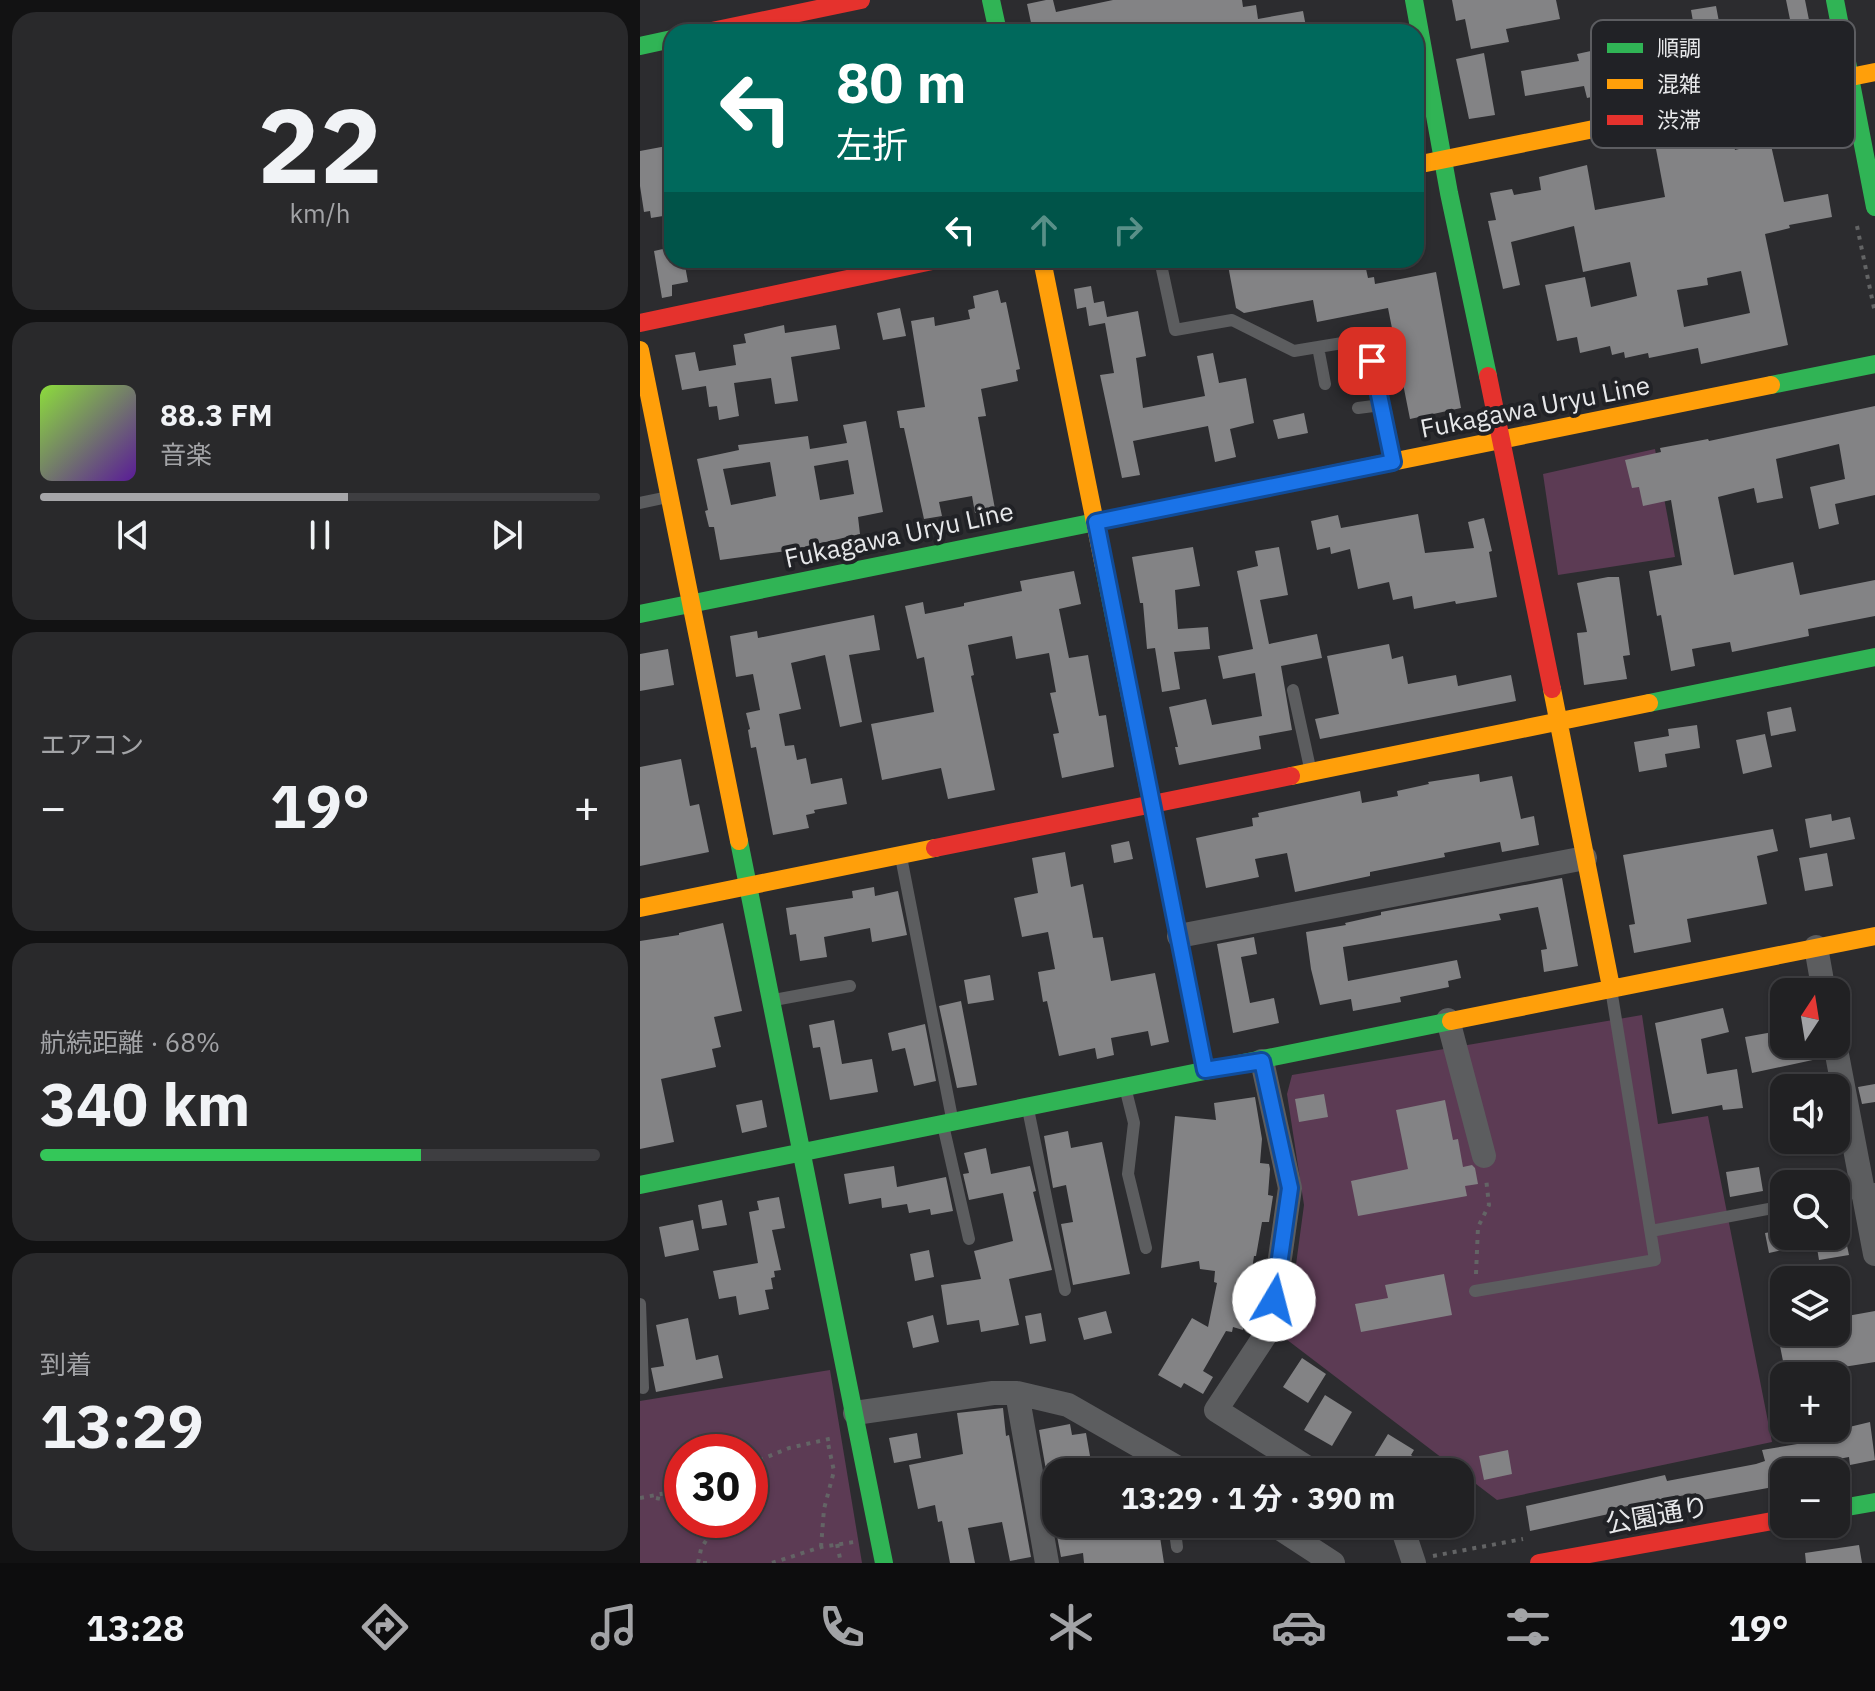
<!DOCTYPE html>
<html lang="ja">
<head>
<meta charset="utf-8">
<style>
  body { margin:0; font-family:"IBM Plex Sans","Noto Sans JP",sans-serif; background:#29292b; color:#f1f3f6; height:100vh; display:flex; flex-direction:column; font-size:30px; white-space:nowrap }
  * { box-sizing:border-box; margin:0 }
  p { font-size:26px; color:#a2a3a6 }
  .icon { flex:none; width:44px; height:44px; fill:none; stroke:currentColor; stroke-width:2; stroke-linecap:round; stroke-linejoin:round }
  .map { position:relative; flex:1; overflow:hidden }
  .side { display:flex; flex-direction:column; gap:12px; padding:12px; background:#121213; width:640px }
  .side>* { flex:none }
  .guide { position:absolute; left:24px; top:24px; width:760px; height:244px; border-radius:24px; box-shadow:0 2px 6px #0004,0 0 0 2px #3e3e41; background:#00695c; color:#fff; overflow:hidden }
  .needle { width:52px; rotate:12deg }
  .tools { position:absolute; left:1130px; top:978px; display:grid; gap:16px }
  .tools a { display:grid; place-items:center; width:80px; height:80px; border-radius:16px; background:#212123; box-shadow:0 2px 6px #0004,0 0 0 2px #3e3e41; font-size:40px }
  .speed { position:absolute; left:24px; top:1434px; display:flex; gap:16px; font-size:40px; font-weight:700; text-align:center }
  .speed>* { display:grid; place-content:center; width:104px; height:104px; border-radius:50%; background:#212123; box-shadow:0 2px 6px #0004,0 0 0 2px #3e3e41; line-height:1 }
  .speed .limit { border:12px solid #d22; background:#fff; color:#111 }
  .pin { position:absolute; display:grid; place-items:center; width:68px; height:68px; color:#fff; margin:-34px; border-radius:16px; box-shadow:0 4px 12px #0006 }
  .me { position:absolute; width:88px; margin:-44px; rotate:8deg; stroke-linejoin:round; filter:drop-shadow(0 0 6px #0008) }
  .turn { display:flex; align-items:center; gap:28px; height:168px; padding:0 40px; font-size:36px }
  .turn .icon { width:104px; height:104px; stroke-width:2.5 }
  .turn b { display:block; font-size:56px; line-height:68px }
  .lanes { display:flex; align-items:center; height:76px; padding:0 40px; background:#0003; justify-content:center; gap:40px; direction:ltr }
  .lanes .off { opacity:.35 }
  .big { font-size:60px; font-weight:700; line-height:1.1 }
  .side .widget { flex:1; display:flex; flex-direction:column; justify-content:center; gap:12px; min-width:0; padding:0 28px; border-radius:24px; background:#29292b }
  .side .dial { align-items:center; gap:0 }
  .dial b { font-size:104px; line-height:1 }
  .song { display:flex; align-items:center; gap:24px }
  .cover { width:96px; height:96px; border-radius:12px; background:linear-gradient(135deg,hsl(90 70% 55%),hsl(270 70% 35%)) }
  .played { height:8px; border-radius:4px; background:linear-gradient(90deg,#a6a6a9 55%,#3e3e41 55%) }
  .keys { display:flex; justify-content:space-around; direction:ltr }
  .heat { display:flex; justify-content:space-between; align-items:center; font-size:44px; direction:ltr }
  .charge { height:12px; border-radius:6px; background:linear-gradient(90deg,#34c759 68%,#3e3e41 0) }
  .trip { position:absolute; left:402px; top:1458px; width:432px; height:80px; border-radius:24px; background:#212123; box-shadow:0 2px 6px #0004,0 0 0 2px #3e3e41; font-weight:700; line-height:80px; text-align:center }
  .tabs { display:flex; height:128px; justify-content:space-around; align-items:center; background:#0d0d0e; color:#a2a3a6 }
  .tabs .icon { width:56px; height:56px }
  .tabs .current { color:#a6a6a9 }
  .tabs b { font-size:36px; color:#f1f3f6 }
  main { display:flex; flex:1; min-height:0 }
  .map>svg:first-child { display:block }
  .green { fill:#5c3b54; fill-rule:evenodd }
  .building { fill:#838385; fill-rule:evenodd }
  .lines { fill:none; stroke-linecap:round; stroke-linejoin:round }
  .path { stroke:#636465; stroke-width:4; stroke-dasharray:4 6; stroke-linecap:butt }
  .lane { stroke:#5c5d5f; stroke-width:12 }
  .street { stroke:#5c5d5f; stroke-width:24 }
  .fast { stroke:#30b455; stroke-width:18 }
  .slow { stroke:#ff9f0a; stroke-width:18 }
  .jam { stroke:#e5322d; stroke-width:18 }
  .route-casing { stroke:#114b97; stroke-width:20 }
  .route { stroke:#1a73e8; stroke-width:14 }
  .labels { text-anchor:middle; stroke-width:8; stroke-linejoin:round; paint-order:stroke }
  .street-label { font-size:26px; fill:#e7e8ea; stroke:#212226 }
  .key { fill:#212226; stroke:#5c5d61; stroke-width:2 }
  .key-label { font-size:22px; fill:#e7e8ea }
</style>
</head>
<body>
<main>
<section class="side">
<div class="widget dial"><b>22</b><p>km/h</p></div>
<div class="widget">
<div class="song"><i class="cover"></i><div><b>88.3 FM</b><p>音楽</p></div></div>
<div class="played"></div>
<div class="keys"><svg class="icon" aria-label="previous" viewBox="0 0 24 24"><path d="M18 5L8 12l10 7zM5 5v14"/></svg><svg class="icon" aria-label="pause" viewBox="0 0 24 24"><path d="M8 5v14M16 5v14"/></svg><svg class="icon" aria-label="next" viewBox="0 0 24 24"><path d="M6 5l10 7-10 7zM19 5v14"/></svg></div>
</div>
<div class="widget"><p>エアコン</p>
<div class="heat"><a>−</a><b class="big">19°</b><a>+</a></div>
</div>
<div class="widget"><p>航続距離 · 68%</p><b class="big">340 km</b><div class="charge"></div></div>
<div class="widget"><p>到着</p><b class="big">13:29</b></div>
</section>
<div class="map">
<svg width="1235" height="1563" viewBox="0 0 1235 1563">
  <rect width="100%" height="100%" fill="#2c2c2f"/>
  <!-- green -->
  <path class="green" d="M1015,449L1035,557L918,575L903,474Z
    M1002,1015L1018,1124L1068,1116L1132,1442L857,1500L646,1339L664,1205L647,1094L652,1075Z
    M190,1370L222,1563H0V1401ZM42,1452H110V1520H42Z"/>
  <!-- building -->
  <path class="building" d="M406,0H413L416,12L473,0H602L603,7L616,5L618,19L663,11L667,32H393L387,4Z
    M812,0H916L920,19L866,29L869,42L831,49L825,19L816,21Z
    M1146,0H1165L1176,55L1144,62L1139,37L1153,34Z
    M1076,6L1089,75L1063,79L1051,10Z
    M960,49L969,93L947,98L944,86L885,96L881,71L939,61L937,54Z
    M844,53L855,115L829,119L816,59Z
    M1092,138L1095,150L1130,141L1144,202L1188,194L1192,217L1149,225L1150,228L1125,234L1148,345L1061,364L1058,348L1009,358L1008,353L985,358L984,352L972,355L970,346L940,353L937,337L917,341L905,285L945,277L951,307L997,296L990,262L943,272L934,226L871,242L880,285L863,289L848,221L856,220L850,193L872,189L874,195L901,190L899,177L947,165L955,210L1025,197L1016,149ZM1101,271L1110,313L1044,327L1037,290L1068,285L1067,278Z
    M32,145V167L22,169L29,215L11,218L10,211L4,212L0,186V151Z
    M32,247V260H44L48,282L32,285V296L22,298L14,251Z
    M587,260H724L728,278L734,277L735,284L796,272L821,408L770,419L748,308L677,322L673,300L604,313L596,308Z
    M451,286L454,303L464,301L467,317L498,311L506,356L496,358L503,408L565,396L557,356L573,353L579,383L606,378L614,423L590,429L596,457L575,462L568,426L493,441L500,475L482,478L460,375L474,373L465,323L449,326L446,307L437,309L434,289Z
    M358,290L361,303L366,302L380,369L376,370L378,381L341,389L346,416L338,417L355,509L335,513L332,496L299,502L302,516L284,519L264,428H260L257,411L285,407L271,321L294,317L295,326L330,319L328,310L335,308L333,296Z
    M260,308L266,336L243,340L237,313Z
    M144,325L145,333L196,325L200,349L151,357L158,401L135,404L131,378L94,383L99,416L79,420L77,406L69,407L66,386L42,390L35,355L55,352L59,371L96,365L93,345L106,343L104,334Z
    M1235,406V495L1195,504L1199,524L1179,529L1170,487L1205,479L1199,444L1136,459L1143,498L1117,503L1114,488L1078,497L1094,575L1153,562L1160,595L1235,580V616L1168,629L1169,636L1092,652L1090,642L1052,649L1055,666L1031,671L1021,615L1017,616L1009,571L1042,565L1031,500L1003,506L999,487L992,488L985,460L1021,452L1020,448L1068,439L1069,441Z
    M664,413L668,433L638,439L633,420Z
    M226,421L243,512L218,517L220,534L147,551L80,560L74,527H69L65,511L68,510L57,459L99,450L98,445L168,436L170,449L207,443L203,425ZM208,460L214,494L180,500L174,466ZM130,462L136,496L91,505L83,469Z
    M778,514L785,553L834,548L828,522L844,518L852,551L849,552L857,597L816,604L815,601L774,609L772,596L753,600L749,582L718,589L710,549L691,554L690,547L677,550L671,521L698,515L701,528Z
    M553,547L560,586L535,590L538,629L568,627L570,649L534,652L540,689L522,692L515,648L507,649L503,603H500L492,557Z
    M639,547L648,595L620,600L629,644L677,634L682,658L641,666L652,730L619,736L621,749L539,765L535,747H538L529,707L566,699L572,725L622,716L615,673L583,679L578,656L613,649L597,571L618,566L615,551Z
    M434,571L441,604L419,609L429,658L448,655L459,716L466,715L474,767L422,778L413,734L419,733L410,693L416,692L409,653L376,659L372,636L328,645L334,675L331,676L355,790L308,799L301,768L242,780L231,724L294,712L284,657L277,659L265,606L283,602L285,614L324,606V603L382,591L380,581Z
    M968,577H979L990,655L983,656L987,679L944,685L937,633L947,632L937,583Z
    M234,615L240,650L209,655L222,722L200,727L185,655L151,663L161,709L139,714L145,746L154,745L157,760L166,758L171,784L202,778L207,804L174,810L175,813L166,815L169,828L133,835L116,747L111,748L108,730L110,729L106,713L120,710L113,674L96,677L90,636L117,631L118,638Z
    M749,644L752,659L763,656L768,684L816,675L818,686L871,675L876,701L680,739L675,719L699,714L687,656Z
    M28,649L34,685L0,691V654Z
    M1151,707L1156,731L1131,736L1127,712Z
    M1057,725L1060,748L1025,754L1027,767L999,772L994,742L1029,736L1028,729Z
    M1125,734L1132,767L1103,774L1096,740Z
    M41,759L50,806L59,804L69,852L0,866V767Z
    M839,774L840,782L872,776L881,819L894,816L899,845L862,852L860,842L804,853L805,857L730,872V876L655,892L647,853L615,859L619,877L566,888L556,838L613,826L612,818L619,817L618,813L720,791L722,803L758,796L757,791L789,784L788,782Z
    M1191,814L1192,821L1210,817L1215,839L1170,848L1165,819Z
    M1133,829L1138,851L1117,856L1127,904L1047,919L1051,942L994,953L989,925L995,924L983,855Z
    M489,841L493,859L474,863L471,845Z
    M425,852L431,887L443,884L453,938L463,937L471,981L515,973L529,1042L511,1046L508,1031L471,1038L474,1055L457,1059L455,1048L419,1056L407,1001L403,1002L398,972L415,969L408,932L382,937L374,898L398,893L392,858Z
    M1187,853L1193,886L1165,891L1159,858Z
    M922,878L938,966L904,972L901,950L907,949L898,907L859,914L861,920L703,947L708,981L817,960L821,978L808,981L809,987L760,997L761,1002L713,1011L711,999L680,1005L671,969L666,932L706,925L705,923L741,915V912Z
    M234,887L235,896L258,891L267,935L232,942L230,928L184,937L187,957L160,961L156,934L150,935L146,908L213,898L212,891Z
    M83,923L102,1011L74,1017L81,1047L72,1049L76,1067L21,1079L34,1142L0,1149V941L39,935V933Z
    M614,937L617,954L601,957L610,1003L634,998L639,1023L593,1033L577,944Z
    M350,975L354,1000L328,1004L324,980Z
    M321,1001L337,1085L317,1088L299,1006Z
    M1083,1008L1089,1032L1061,1039L1067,1074L1097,1069L1103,1108L1083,1110L1082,1105L1032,1114L1015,1023Z
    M194,1020L202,1064L232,1059L238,1092L190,1100L180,1047L173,1048L169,1025Z
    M285,1024L296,1081L274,1086L265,1048L252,1051L248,1033Z
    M1144,1030V1044H1180L1182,1058L1112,1073L1105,1037Z
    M1235,1084V1102L1222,1104L1218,1087Z
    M684,1094L688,1117L659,1122L655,1099Z
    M615,1097L622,1139L620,1163L629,1164L630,1169L628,1195L633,1196L629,1222H622L616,1256H614L603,1330L593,1327L592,1332L586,1331L563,1371L573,1377L563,1394L544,1383L541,1388L518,1375L552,1318L568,1327L577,1283L574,1282L575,1271L560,1269L559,1261L521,1268L535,1116L576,1120L574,1103Z
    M122,1100L127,1127L102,1133L96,1105Z
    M805,1100L813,1140L818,1139L823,1167L832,1165L835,1168L838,1184L825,1186L827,1196L718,1216L711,1181L768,1169L756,1110Z
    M428,1131L431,1148L462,1142L490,1274L433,1285L421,1224L433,1222L426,1185L413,1188L404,1136Z
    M346,1148L351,1174L390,1166L396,1191L393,1192L412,1270L369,1279L379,1325L341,1332L339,1320L307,1325L301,1285L341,1279L334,1251L373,1241L363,1193L329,1200L323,1174L329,1173L324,1153Z
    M254,1166L257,1187L306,1177L313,1211L291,1215L290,1209L269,1213L267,1204L242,1208L241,1198L209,1204L204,1174Z
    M1119,1167L1123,1191L1090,1197L1086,1172Z
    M139,1197L145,1228L132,1230L141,1270L134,1271L135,1277L131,1278L133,1289L125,1290L129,1309L99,1315L96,1296L79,1299L73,1271L118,1263L109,1212L119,1210L117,1201Z
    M82,1200L87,1225L62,1229L58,1205Z
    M53,1220L59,1250L25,1257L19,1227Z
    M1143,1230L1147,1249L1129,1253L1125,1233Z
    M1175,1236H1205L1209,1255L1179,1260Z
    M289,1250L294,1277L275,1281L270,1254Z
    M804,1274L812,1315L721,1332L715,1304L748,1298L745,1285Z
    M466,1311L472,1333L444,1340L438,1318Z
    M1235,1311V1362L1146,1376L1140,1346L1199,1339L1196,1318Z
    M401,1313L406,1341L390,1344L385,1316Z
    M293,1315L299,1342L273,1348L267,1322Z
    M48,1318L56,1360L78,1355L83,1378L16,1392L11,1368L24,1366L16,1325Z
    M662,1358L686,1374L668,1403L643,1387Z
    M685,1395L712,1412L692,1446L664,1430Z
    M363,1408L366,1436L369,1435L391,1557L370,1561L362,1522L328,1528L335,1563H310L302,1521L298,1522L295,1505L278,1509L269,1465L323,1454L317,1413Z
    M1230,1422L1235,1460L1210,1465L1209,1457L1172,1464L1174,1472H1144V1485L1057,1501L1056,1493L977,1508L978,1512L890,1531L886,1506L1025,1475L1027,1481L1116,1464L1125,1461L1122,1450L1181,1440L1180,1434Z
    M430,1424L432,1435L446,1433L450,1456L416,1461V1492L410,1493L399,1430Z
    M277,1433L281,1458L254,1463L249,1438Z
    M748,1434L774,1450L771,1455L797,1472H725Z
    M868,1450L872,1474L844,1480L839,1456Z
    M475,1524H518L524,1563H444L443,1553L421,1557L417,1536L435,1533L434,1528Z
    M1219,1545L1222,1563H1166L1165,1553Z"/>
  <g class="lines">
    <!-- path -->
    <path class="path" d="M1217,226L1235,313
      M836,1274L838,1227L849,1205L846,1178
      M110,1464L149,1448L193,1438
      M0,1498L42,1490
      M16,1498L42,1504
      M62,1520L70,1536
      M1163,1537L1185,1533
      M197,1544L201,1563
      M181,1547L184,1509L194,1471L187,1439
      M793,1556L883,1539
      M58,1563L61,1549L78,1520
      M63,1563H70
      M132,1563L181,1547L214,1542"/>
    <!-- lane -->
    <path class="lane" d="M520,260L535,330L592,320L654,351L678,347
      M685,384L678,347L727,339L752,459
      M718,408L741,405
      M0,503L28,497
      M653,690L670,768
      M261,857L312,1118
      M134,1000L210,986
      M485,1087L494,1123L488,1174L506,1248
      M388,1109L425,1290
      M303,1125L329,1239
      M1196,1196L1235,1189
      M1011,1231L1144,1206
      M835,1291L1015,1260L971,989
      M0,1304L3,1388
      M534,1524L537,1547"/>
    <!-- street -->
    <path class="street" d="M539,936L945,858
      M1176,947L1184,992
      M808,1020L844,1156
      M1195,1044L1235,1254
      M622,1061L650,1188L630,1328L576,1410L674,1472
      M377,1393L407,1563
      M215,1413L353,1393H377L428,1405L545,1472
      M633,1524L693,1563
      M757,1524L762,1527L774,1563"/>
    <!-- fast -->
    <path class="fast" d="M351,0L358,32
      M774,0L809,193L848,376
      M1195,0L1235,207
      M0,46L32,39
      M1131,385L1235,364
      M464,567L565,1070
      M0,614L515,510
      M1009,703L1235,657
      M99,841L244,1563
      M0,1185L811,1021
      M1196,1509L1235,1502"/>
    <!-- slow -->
    <path class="slow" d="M776,165L1235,72
      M402,260L464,567
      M0,350L99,841
      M515,510L1131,385
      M912,689L971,987
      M651,776L1009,703
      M0,908L295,848
      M811,1021L1235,936"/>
    <!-- jam -->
    <path class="jam" d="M67,32L221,0
      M0,323L297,260
      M848,376L912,689
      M295,848L651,776
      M899,1563L1144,1519"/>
  </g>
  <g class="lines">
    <defs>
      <path id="route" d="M634,1300L650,1188L622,1061L565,1070L456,522L753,462L732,361"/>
    </defs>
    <!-- route casing -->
    <use href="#route" class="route-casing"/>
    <!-- route -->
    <use href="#route" class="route"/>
  </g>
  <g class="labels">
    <!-- street labels -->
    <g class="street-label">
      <text transform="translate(895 407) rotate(-11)" y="9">Fukagawa Uryu Line</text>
      <text transform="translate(259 535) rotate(-12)" y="9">Fukagawa Uryu Line</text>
      <text transform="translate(1017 1515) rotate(-10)" y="9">公園通り</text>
    </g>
  </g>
  <!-- legend -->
  <rect x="951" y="20" width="264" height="128" rx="12" class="key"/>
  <rect x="967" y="43" width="36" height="10" fill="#30b455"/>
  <rect x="967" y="79" width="36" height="10" fill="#ff9f0a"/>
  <rect x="967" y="115" width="36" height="10" fill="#e5322d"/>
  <g class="key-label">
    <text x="1017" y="56">順調</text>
    <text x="1017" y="92">混雑</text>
    <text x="1017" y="128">渋滞</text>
  </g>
</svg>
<div class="tools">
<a><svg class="needle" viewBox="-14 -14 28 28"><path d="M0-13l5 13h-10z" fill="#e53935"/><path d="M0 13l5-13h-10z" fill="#a2a3a6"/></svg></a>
<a><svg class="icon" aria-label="sound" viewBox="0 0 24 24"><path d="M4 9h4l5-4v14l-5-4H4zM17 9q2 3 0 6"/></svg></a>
<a><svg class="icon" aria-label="search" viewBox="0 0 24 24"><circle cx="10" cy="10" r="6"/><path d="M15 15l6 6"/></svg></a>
<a><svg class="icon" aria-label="layers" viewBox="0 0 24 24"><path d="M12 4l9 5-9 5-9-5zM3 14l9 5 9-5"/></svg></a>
<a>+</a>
<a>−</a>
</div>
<div class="speed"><div class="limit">30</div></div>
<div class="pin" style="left:732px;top:361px;background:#d93025"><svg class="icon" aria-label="arrive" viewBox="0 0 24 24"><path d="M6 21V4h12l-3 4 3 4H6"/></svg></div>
<svg class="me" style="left:634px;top:1300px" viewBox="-20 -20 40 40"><circle r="19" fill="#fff"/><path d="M0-13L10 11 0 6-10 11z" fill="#1a73e8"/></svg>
<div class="trip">13:29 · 1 分 · 390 m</div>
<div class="guide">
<div class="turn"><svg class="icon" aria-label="left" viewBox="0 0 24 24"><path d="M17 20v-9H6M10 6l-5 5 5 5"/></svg><div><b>80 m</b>左折</div></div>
<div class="lanes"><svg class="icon" aria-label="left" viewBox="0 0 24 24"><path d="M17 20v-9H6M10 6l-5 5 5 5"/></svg><svg class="icon off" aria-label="ahead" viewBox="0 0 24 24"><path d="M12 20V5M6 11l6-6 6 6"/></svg><svg class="icon off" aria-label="right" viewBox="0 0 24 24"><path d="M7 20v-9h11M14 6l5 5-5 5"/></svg></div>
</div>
</div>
</main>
<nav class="tabs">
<b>13:28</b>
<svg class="icon current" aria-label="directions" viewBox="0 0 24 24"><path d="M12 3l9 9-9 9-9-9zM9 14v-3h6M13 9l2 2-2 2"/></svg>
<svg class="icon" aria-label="music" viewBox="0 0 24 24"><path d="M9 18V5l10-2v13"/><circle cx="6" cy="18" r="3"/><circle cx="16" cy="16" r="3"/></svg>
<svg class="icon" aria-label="phone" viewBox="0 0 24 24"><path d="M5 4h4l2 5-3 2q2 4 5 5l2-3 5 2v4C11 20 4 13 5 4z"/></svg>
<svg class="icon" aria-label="climate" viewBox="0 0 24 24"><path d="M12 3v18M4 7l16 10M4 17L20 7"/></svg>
<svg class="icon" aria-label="car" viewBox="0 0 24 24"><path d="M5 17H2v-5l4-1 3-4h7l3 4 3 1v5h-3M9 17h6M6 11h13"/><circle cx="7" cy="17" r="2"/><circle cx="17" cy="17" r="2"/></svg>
<svg class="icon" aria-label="filters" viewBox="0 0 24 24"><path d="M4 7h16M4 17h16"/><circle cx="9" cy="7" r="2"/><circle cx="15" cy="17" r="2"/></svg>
<b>19°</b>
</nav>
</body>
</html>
